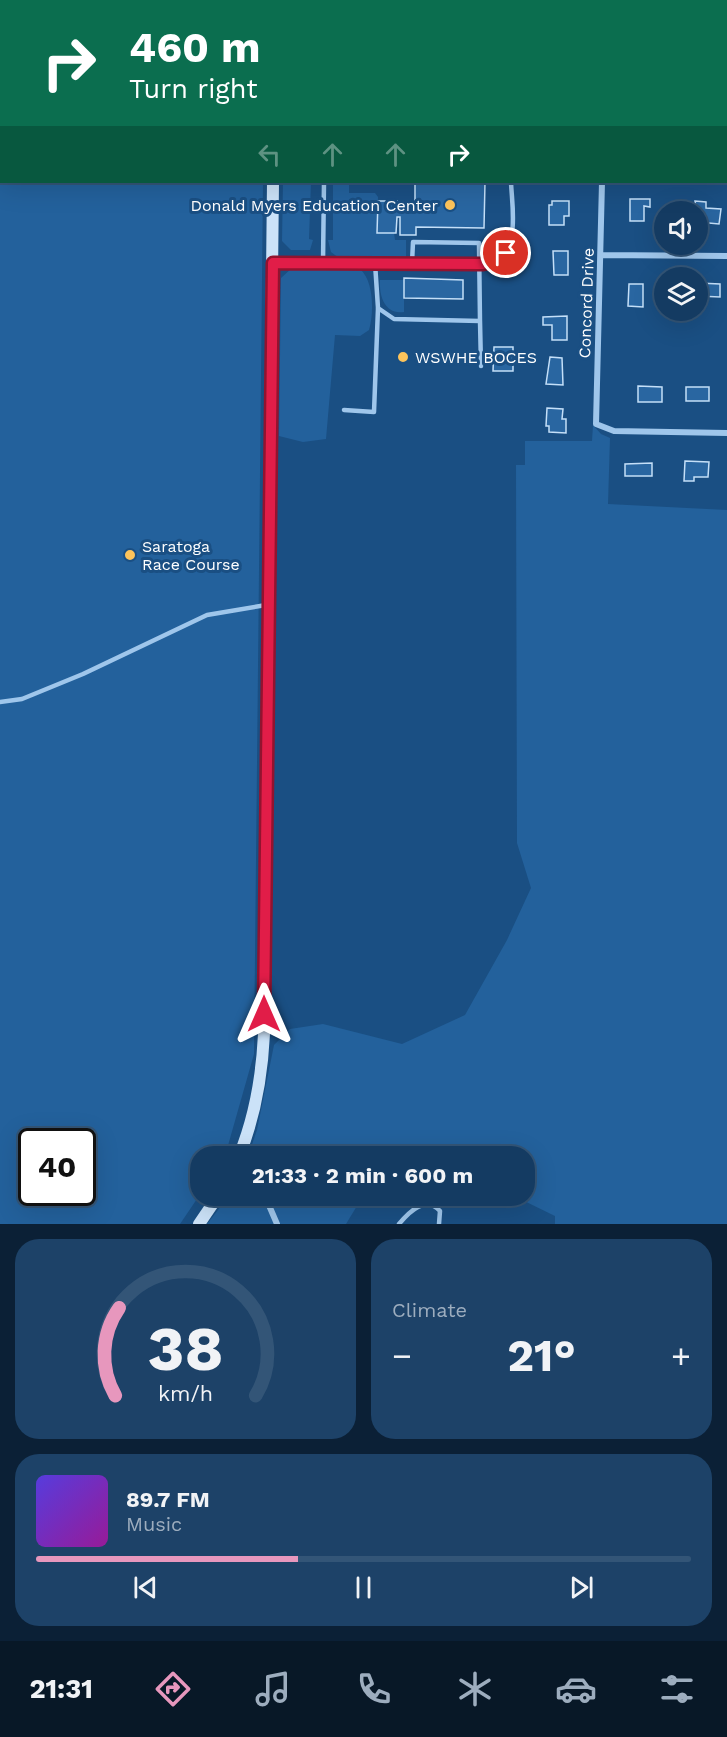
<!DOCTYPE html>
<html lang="en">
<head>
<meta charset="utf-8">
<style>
  body { margin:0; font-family:"Work Sans",sans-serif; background:#1d4268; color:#f1f3f6; height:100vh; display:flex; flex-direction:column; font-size:22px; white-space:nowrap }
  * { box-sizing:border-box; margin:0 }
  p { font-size:20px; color:#9dadbe }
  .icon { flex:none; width:33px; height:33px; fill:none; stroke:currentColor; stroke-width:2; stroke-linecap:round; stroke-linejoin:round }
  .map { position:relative; height:1224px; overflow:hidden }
  .side { display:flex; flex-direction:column; gap:15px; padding:15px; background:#0b2036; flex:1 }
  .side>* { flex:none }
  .banner { position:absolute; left:0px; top:0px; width:728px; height:183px; box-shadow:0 6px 24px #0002,0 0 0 2px #357; background:#0b6e4f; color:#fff; overflow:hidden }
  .controls { position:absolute; left:654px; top:201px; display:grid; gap:12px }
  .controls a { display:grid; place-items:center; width:54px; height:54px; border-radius:50%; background:#143b62; box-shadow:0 6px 24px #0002,0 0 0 2px #357; font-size:30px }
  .speed { position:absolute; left:18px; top:1128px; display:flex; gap:12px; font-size:30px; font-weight:700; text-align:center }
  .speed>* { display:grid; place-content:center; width:78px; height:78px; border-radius:50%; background:#143b62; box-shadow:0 6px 24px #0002,0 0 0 2px #357; line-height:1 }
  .speed .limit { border:3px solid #111; border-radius:9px; background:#fff; color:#111 }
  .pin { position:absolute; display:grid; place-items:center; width:51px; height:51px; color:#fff; margin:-26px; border:3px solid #fff; border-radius:50%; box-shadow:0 2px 6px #0007 }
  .me { position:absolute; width:66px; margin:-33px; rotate:0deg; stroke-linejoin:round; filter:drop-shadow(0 0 4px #0008) }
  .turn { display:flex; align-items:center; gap:21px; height:126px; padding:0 30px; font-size:27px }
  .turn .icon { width:78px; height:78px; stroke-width:2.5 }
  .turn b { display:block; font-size:42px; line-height:51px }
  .lanes { display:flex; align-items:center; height:57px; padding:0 30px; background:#0003; justify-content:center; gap:30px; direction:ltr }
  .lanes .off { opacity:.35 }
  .big { font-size:45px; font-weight:700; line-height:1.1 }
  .side .tile { flex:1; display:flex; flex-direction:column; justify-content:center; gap:9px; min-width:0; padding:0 21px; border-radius:24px; background:#1d4268 }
  .side .dial { align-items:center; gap:0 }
  .dial svg { height:156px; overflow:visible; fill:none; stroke:#357; stroke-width:7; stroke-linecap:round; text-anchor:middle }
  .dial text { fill:#f1f3f6; stroke:none }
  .song { display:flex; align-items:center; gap:18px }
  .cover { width:72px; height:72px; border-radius:9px; background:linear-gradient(135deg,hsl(250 70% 55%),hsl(300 70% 35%)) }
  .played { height:6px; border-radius:3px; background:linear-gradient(90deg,#e797bd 40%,#357 40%) }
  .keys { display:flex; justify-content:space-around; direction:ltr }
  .heat { display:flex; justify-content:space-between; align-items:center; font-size:33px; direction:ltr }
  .side .tiles { flex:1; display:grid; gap:15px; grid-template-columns:1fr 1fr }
  .tile:last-child { grid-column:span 2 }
  .trip { position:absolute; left:190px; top:1146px; width:345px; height:60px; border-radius:24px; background:#143b62; box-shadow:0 6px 24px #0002,0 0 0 2px #357; font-weight:700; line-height:60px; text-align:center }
  .tab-bar { display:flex; height:96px; justify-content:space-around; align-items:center; background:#081827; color:#9dadbe }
  .tab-bar .icon { width:42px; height:42px }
  .tab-bar .on { color:#e797bd }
  .tab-bar b { font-size:27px; color:#f1f3f6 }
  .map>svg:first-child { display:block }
  .green { fill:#23619c; fill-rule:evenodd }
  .building { fill:#2966a1; stroke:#c4dff8; stroke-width:1.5 }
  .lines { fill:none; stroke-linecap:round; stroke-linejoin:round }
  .lane { stroke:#9fc6eb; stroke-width:4.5 }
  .street { stroke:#9fc6eb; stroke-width:6 }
  .secondary { stroke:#cbe2f8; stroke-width:12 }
  .route-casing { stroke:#92132f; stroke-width:15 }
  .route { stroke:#e11d48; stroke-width:10 }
  .poi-dot { fill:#fdc45b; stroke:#1a4f83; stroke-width:2 }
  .labels { text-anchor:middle; stroke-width:6; stroke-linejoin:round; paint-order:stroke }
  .poi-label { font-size:16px; fill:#fff; stroke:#1a4f83; text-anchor:start }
  .street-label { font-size:16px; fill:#fff; stroke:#1a4f83 }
</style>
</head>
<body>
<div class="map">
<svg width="727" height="1224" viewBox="0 0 727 1224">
  <rect width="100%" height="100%" fill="#1a4f83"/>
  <!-- green -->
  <path class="green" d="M0,157L2,182H263L254,1054L225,1156H201V1193L180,1224H0ZM32,1142H82V1192H32Z
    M283,182H311L309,239L313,240L310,250H291L282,241Z
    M333,182H349V193H375L378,197L377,232L394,233L395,240H406V259L339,258L331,252L328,240H333Z
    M292,268L360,269C374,281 374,313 369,330L360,336L335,335L326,439L303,442L279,436L281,278Z
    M380,280H404V312C384,315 379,295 380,280Z
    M593,425L601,434L610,438L608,504L727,510V1224H555V1216L514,1196H525V1156H248L257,1130L274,1045L290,1029L323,1024L402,1044L465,1015L507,940L531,888L517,843L516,465H525V441H592Z
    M229,1196H363L346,1224H207Z"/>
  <!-- building -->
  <path class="building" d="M415,182H485L484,228L416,227V235H400V217H397L396,233H377L378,201H397V211H400V208L415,209Z
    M630,199H650V207L644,206V221H630Z
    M552,201H569V216H564V225H549V205H552Z
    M695,201L706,202V208L721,209L719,224L698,222Z
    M553,251H568V275H554Z
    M404,278L463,280V299L404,298Z
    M698,283L720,284V297L698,296Z
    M629,284H643V307L628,306Z
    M567,316V340H552V325H543V317Z
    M494,347H513V371H493Z
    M550,357L562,358L563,385L546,384Z
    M638,386L662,387V402H638Z
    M686,387H709V401H686Z
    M547,408L563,409L562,419H566V433L549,432V426H546Z
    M685,461L709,462L708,477H694V481H684Z
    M652,463V476H625V464Z"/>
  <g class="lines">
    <!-- lane -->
    <path class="lane" d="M93,0L97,2
      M343,0V2
      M518,0V2
      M379,2V0
      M273,263L483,264C523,259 512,210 511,182
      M323,263L324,182
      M378,308L394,319L480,321L479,243L413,242L412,263
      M480,321L481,366
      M344,410L374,412L378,308L375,263
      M0,702L22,699L83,674L207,615L266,605
      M399,1224C409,1212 426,1195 440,1211L439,1224"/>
    <!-- street -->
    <path class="street" d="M603,2V0
      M0,87H2
      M726,93L727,92
      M602,182L596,424L614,431L727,433
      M601,255L727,256
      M265,1196L277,1224"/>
    <!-- secondary -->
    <path class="secondary" d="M275,2V0
      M239,1156C255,1117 262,1076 264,1034L273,182
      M199,1224L218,1196"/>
  </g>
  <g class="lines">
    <defs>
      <path id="route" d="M264,1014L273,263L483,264L496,261L506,253"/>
    </defs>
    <!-- route casing -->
    <use href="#route" class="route-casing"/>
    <!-- route -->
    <use href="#route" class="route"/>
  </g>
  <!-- markers -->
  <g class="poi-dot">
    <circle cx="450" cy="205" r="6"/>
    <circle cx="403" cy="357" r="6"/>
    <circle cx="130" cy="555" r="6"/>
  </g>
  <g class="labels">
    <!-- poi labels -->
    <g class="poi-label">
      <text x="438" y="211" text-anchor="end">Donald Myers Education Center</text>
      <text x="415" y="363">WSWHE BOCES</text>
      <text x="142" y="552">Saratoga<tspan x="142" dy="18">Race Course</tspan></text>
    </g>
    <!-- street labels -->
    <g class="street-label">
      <text transform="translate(586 303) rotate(-88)" y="6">Concord Drive</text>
    </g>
  </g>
</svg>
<div class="controls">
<a><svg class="icon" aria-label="sound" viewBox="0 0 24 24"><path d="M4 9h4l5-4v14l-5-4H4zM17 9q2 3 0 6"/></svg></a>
<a><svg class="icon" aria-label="layers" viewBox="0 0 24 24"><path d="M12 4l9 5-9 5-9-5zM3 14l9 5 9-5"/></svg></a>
</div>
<div class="speed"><div class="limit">40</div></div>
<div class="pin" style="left:506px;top:253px;background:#d93025"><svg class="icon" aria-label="arrive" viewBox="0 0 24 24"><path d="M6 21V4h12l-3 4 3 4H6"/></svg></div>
<svg class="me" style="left:264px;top:1014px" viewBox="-20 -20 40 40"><path d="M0-17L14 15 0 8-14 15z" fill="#e11d48" stroke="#fff" stroke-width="4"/></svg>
<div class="trip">21:33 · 2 min · 600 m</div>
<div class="banner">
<div class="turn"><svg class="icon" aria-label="right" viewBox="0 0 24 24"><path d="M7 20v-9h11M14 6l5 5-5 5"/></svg><div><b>460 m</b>Turn right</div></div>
<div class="lanes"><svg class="icon off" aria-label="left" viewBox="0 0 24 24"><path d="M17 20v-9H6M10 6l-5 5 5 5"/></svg><svg class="icon off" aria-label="ahead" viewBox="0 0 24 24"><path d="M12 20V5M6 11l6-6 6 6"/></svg><svg class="icon off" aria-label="ahead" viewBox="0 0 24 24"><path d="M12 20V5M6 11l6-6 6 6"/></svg><svg class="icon" aria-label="right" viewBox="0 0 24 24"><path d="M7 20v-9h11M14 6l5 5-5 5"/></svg></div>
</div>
</div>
<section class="side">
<div class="tiles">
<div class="tile dial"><svg viewBox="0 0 100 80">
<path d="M14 69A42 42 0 1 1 86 69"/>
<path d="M14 69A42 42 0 0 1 16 24" stroke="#e797bd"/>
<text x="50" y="56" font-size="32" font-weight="700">38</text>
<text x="50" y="72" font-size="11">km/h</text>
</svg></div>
<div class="tile"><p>Climate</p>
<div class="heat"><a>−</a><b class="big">21°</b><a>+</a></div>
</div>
<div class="tile">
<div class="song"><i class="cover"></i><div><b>89.7 FM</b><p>Music</p></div></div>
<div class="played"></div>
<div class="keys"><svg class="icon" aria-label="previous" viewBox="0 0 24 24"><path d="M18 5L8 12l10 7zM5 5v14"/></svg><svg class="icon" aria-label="pause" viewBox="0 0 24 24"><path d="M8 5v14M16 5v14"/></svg><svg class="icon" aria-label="next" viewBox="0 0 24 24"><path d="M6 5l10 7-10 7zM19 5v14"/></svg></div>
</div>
</div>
</section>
<nav class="tab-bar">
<b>21:31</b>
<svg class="icon on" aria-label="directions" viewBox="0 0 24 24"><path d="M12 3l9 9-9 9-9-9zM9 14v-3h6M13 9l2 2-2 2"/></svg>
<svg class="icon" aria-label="music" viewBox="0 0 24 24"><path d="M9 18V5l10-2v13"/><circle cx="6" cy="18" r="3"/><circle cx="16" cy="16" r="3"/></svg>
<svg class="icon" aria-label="phone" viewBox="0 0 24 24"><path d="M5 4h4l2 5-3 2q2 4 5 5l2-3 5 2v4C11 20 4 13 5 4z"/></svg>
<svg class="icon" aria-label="climate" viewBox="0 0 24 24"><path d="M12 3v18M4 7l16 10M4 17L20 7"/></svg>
<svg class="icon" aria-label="car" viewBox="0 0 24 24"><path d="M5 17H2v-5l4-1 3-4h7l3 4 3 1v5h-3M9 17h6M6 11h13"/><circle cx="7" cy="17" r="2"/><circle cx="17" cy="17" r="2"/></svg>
<svg class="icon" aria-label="filters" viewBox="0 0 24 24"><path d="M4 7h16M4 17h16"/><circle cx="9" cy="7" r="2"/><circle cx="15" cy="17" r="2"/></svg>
</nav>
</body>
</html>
